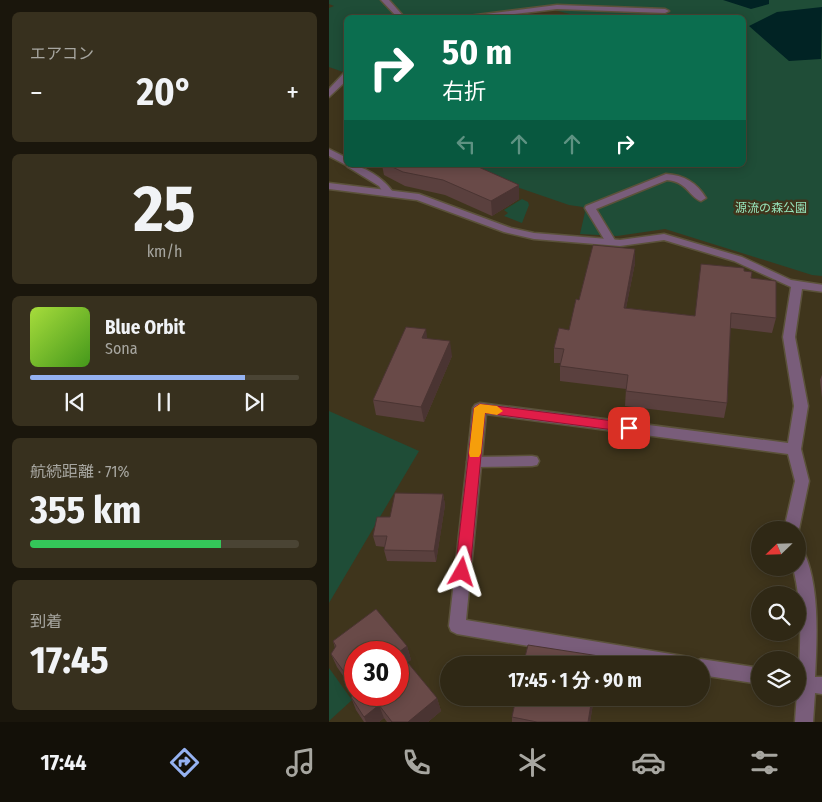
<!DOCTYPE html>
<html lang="ja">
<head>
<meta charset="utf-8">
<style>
  body { margin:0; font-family:"Fira Sans Condensed","Noto Sans JP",sans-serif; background:#37301e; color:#f1f3f6; height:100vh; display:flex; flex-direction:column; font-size:19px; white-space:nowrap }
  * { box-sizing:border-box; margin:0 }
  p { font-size:16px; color:#a7a6a0 }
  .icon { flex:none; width:28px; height:28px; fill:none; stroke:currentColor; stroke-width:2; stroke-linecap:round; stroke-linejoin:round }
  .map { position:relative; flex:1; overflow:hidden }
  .sheet { display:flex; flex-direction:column; gap:12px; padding:12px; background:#1a160c; width:329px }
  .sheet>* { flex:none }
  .top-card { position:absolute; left:15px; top:15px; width:402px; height:152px; border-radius:8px; box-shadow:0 2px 12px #0003,0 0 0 1px #4a4434; background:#0b6e4f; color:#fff; overflow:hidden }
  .needle { width:32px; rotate:247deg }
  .tools { position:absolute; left:422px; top:521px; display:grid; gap:10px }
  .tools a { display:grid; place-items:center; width:55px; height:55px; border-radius:50%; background:#2f2815; box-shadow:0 2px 12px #0003,0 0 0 1px #4a4434; font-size:25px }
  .speed { position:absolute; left:15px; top:641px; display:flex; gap:10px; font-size:25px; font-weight:700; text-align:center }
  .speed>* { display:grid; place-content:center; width:65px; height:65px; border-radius:50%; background:#2f2815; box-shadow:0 2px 12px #0003,0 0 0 1px #4a4434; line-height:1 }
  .speed .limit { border:8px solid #d22; background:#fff; color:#111 }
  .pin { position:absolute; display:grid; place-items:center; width:42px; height:42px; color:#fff; margin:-21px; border-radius:10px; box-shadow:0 2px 8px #0006 }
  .me { position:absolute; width:55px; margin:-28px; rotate:6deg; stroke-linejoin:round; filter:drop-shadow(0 0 4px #0008) }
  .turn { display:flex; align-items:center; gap:18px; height:105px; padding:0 15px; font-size:22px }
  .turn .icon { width:65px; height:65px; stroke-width:2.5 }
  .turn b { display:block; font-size:35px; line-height:42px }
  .lanes { display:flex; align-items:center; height:48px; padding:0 15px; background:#0003; justify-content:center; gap:25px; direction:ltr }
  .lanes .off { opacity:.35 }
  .big { font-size:38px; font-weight:700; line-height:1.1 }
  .sheet .card { flex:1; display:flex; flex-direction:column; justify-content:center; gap:8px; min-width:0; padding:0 18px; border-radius:8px; background:#37301e }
  .sheet .dial { align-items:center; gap:0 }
  .dial b { font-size:65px; line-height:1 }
  .song { display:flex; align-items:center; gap:15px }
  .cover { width:60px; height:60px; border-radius:8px; background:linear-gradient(135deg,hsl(80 70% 55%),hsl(100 70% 35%)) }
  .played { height:5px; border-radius:2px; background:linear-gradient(90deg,#95b2f1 80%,#4a4434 80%) }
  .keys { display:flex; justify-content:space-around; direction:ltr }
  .heat { display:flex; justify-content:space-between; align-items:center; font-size:28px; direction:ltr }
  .charge { height:8px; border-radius:4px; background:linear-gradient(90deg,#34c759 71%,#4a4434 0) }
  .trip { position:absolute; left:111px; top:656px; width:270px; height:50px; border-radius:25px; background:#2f2815; box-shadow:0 2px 12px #0003,0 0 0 1px #4a4434; font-weight:700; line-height:50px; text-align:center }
  .tabs { display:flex; height:80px; justify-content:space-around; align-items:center; background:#131008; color:#a7a6a0 }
  .tabs .icon { width:35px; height:35px }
  .tabs .on { color:#95b2f1 }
  .tabs b { font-size:22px; color:#f1f3f6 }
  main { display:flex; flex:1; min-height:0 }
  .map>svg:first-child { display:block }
  .green { fill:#1f4d37 }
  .water { fill:#012324 }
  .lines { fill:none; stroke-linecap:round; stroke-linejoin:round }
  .service-casing { stroke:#5b523a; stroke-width:3 }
  .minor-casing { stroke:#5b523a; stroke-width:3 }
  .service { fill:#795d7a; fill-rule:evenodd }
  .minor { fill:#795d7a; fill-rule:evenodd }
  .wall { fill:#5a403e }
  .shaded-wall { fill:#4a3432 }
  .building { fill:#694a48; stroke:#4a3432 }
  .route { fill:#e11d48; stroke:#92132f }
  .slow { fill:#f59e0b }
  .labels { text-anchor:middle; stroke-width:5; stroke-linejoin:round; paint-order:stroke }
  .park-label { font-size:12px; fill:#96e3ba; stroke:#3f351c }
</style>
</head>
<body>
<main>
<section class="sheet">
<div class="card"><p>エアコン</p>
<div class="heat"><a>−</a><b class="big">20°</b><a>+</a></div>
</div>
<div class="card dial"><b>25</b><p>km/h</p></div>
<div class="card">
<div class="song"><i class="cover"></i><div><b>Blue Orbit</b><p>Sona</p></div></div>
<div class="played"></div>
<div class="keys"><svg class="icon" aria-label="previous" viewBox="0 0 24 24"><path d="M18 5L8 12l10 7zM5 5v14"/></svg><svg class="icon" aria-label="pause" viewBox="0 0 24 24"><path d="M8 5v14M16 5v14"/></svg><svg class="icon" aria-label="next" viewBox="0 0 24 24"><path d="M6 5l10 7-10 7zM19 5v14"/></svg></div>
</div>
<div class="card"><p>航続距離 · 71%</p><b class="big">355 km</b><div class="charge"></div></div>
<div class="card"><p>到着</p><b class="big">17:45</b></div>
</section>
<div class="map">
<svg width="494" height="722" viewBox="0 0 494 722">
  <rect width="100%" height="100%" fill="#3f351c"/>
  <!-- green -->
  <path class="green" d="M0,0H493V276L483,275L336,229L288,236L251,234L256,212L254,207L240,205L124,165H415V18L253,17L221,9L144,18H18L17,73L0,67V8L5,6L0,4Z
    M193,199L199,202L200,205L193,223L175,216L179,213L175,210Z
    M0,411L90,451L0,603Z
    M0,668L23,700L0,721Z"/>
  <!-- water -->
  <path class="water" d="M394,0H440V4L422,9Z
    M493,7L492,59L460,61L420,26L448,12Z"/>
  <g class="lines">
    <defs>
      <path id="service" d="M0,149L18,158V165C35,165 54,178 64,192L63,194H55L50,186L19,167L17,165L0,156Z
        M337,174C355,175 368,183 377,198L372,201C360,197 359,182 338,180L267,209L287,242L282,245L278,244L256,208L257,206Z
        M203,456L208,457L210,461L208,465L203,466L145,467L140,466L138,462L140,458L145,457Z"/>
      <path id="minor" d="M52,0H60L76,18H69Z
        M228,5L336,9L340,11L336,13L228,9L152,18H124Z
        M15,73H18V80L0,97V89Z
        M0,183L90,194L182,228L205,233L291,240L335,234L413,257L462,280L494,285V292L473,289L466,337L479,406L472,449L480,481L469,534V530H456V525L466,481L459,454L157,414L137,620L360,657L367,661L372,659L431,668V684L372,675V665H312L128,634L122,631L120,626L144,408L146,405L151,403L459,443L465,406L454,337L462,287L405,261L335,240L291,246L205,239L175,232L88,200L0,189Z
        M469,548L474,550C491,585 488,638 486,677H494V694L486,693L484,722H466C469,673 477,618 464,568H469Z"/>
    </defs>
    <!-- service casing -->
    <use href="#service" class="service-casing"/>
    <!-- minor casing -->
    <use href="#minor" class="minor-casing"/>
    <!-- service -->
    <use href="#service" class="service"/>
    <!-- minor -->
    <use href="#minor" class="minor"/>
  </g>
  <!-- wall -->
  <path class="wall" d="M53,165H145L190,185V199L163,216L116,195L76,186L55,175Z
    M306,263L297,308L366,316L415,271L422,278L447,318L443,333L401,328L398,403L395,418L296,406L297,389L231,381V363H225V348L240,330L250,300Z
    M98,338L123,356L95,422L47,415L44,400Z
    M494,372V407L491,380Z
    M114,494L116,505L107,562L58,561L55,550L56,547L47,546L44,536L61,517Z
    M4,641L78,646L82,660L78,662L108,698L112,711L99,722H58L55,718L50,722H35L27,710L22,697L69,695L26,652V693L8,667L2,654L6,648Z
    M187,698H265L261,722H183V717Z"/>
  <!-- shaded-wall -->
  <path class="shaded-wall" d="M190,185V199L163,216L162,201Z
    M306,249V263L294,323L295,308Z
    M97,329L99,344L93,338Z
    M121,341L123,356L95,422L92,407Z
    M114,494L116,505L107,562L105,551Z
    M78,646L82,660L74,666L70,652Z
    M108,698L112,711L99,722H79Z
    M263,698H265L261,722H259Z
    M50,705L55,718L50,722H37L35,717Z"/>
  <!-- building -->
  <path class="building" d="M59,165H145L190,185L162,201L114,180L74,172Z
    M264,245L306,249L295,308L366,316L372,264L415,268V271L423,272L422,278L447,281V318L402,313L398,403L297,391L299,375L231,366L235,349L225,348L230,328L240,330L247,299L250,300Z
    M77,327L97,329L93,338L121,341L92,407L44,400Z
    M66,493L114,494L105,551L55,550L58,536H44L48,517H61Z
    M47,609L78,646L70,652L108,698L79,722H63L50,705L35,717L22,697L26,693V695H69V652H26V687L2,654L7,646L4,641Z
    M199,645L270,656L268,665H194Z
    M187,698H263L259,722H208L183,717Z"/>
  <!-- route -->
  <path class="route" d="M151,404L300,423L304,424L306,428L304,431L300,432L156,413L141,572L138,576L133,578L128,576L126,572L145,408Z"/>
  <!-- slow -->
  <path class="slow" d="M151,404L168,406L174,411L168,415L156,413L152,453L150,457H141L140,453L145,408Z"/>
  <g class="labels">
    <!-- park labels -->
    <g class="park-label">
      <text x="442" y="212">源流の森公園</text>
    </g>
  </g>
</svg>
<div class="tools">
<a><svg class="needle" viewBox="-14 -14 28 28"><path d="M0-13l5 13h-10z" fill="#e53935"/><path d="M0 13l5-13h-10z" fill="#a7a6a0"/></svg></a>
<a><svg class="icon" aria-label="search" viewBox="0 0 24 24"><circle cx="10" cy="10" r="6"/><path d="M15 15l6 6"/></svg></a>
<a><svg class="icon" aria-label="layers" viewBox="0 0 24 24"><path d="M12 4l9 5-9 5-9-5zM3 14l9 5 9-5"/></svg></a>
</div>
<div class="speed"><div class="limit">30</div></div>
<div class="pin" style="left:300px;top:428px;background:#d93025"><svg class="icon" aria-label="arrive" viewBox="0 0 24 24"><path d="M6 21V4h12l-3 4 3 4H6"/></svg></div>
<svg class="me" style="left:133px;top:572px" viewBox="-20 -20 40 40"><path d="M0-17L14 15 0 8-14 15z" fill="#e11d48" stroke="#fff" stroke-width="4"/></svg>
<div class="trip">17:45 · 1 分 · 90 m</div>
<div class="top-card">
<div class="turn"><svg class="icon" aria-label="right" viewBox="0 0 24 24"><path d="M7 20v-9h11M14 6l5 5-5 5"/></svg><div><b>50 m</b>右折</div></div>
<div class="lanes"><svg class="icon off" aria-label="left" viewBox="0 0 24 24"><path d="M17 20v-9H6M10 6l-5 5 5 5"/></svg><svg class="icon off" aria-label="ahead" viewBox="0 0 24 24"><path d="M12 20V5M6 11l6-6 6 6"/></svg><svg class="icon off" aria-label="ahead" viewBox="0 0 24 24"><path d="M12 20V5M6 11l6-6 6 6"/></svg><svg class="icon" aria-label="right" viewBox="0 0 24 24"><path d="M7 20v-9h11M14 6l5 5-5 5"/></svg></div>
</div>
</div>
</main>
<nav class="tabs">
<b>17:44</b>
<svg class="icon on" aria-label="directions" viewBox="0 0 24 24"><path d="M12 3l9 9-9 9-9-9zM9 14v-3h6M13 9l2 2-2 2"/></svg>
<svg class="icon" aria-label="music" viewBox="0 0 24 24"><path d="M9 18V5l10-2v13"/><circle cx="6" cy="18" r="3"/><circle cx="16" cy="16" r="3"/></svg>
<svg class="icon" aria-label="phone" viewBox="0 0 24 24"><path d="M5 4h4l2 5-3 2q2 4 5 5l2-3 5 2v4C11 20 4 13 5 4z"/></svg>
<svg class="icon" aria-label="climate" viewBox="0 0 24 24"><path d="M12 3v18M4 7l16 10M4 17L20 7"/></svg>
<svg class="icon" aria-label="car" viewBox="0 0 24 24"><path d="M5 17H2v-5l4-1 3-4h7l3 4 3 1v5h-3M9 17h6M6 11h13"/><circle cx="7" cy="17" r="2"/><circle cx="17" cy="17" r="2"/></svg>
<svg class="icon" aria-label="filters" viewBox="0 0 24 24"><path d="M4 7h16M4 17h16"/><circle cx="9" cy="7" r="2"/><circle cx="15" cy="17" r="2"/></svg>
</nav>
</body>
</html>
